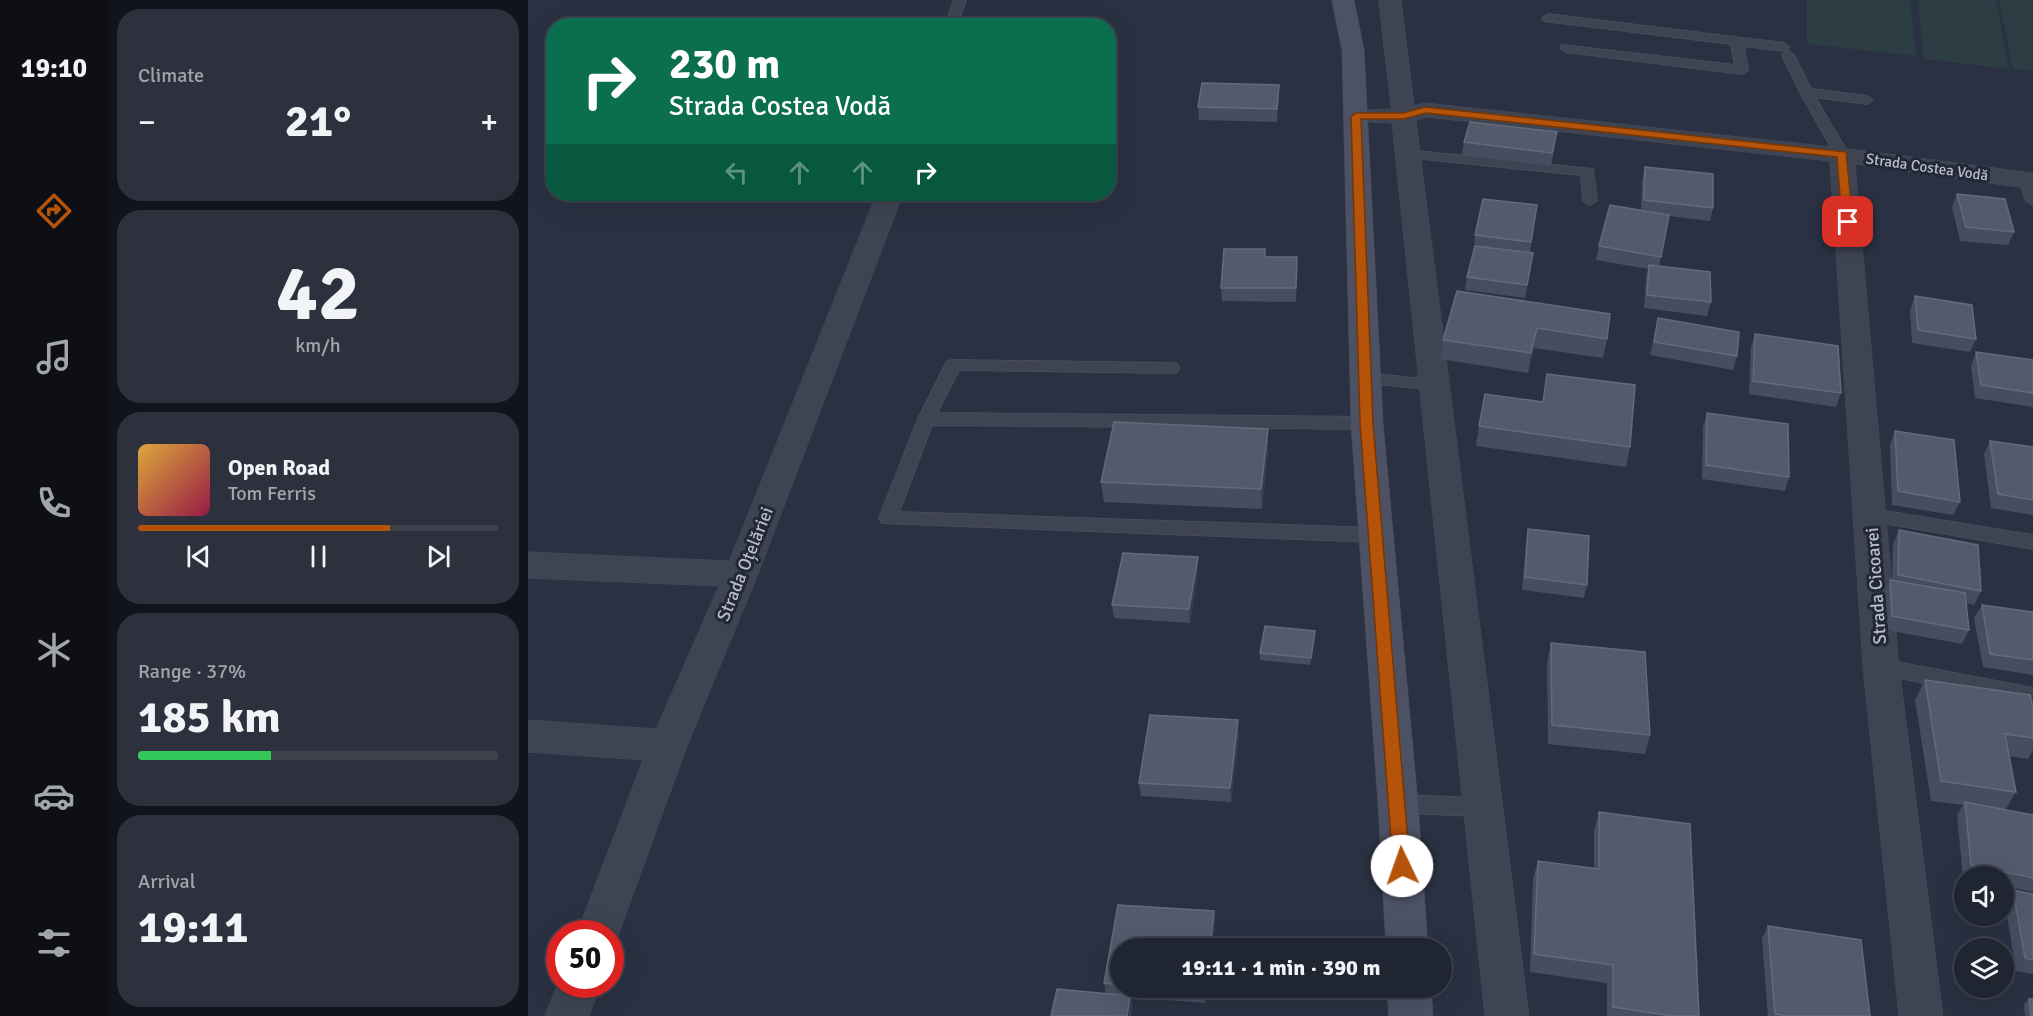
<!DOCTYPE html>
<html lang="en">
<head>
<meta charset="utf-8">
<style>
  body { margin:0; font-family:Signika,sans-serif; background:#2d313e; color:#f1f3f6; height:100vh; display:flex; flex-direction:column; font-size:22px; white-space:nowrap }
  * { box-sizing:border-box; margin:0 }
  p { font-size:20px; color:#a2a5ac }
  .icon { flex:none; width:33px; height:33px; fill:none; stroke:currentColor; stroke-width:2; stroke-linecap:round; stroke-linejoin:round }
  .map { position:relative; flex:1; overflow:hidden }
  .sheet { display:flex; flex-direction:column; gap:9px; padding:9px; background:#12141c; width:420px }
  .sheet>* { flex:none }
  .guide { position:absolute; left:18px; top:18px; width:570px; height:183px; border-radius:24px; box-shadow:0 6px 24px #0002,0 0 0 2px #3d424d; background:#0b6e4f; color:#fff; overflow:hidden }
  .tools { position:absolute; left:1426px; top:866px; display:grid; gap:12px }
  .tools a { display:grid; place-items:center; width:60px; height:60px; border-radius:50%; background:#202532; box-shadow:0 6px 24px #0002,0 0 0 2px #3d424d; font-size:30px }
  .speed { position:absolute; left:18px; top:920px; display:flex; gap:12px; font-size:30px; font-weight:700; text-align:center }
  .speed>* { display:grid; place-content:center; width:78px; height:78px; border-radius:50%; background:#202532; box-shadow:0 6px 24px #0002,0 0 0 2px #3d424d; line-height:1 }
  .speed .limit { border:9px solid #d22; background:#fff; color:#111 }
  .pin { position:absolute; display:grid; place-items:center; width:51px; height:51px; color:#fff; margin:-26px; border-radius:12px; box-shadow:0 3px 9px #0006 }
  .me { position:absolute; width:66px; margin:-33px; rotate:357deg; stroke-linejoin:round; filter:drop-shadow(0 0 4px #0008) }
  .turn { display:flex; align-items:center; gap:21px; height:126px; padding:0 24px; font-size:27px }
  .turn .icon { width:78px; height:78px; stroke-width:2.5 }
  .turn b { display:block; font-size:42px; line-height:51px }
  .lanes { display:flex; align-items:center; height:57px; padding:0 24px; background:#0003; justify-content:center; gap:30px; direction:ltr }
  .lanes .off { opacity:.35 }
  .big { font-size:45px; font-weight:700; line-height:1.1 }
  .sheet .widget { flex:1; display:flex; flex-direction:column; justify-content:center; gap:9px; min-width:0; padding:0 21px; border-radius:24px; background:#2d313e }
  .sheet .dial { align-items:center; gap:0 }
  .dial b { font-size:78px; line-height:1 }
  .song { display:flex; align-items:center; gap:18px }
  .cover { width:72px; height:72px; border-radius:9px; background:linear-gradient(135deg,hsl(40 70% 55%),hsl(340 70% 35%)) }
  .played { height:6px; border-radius:3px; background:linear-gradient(90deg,#b45309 70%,#3d424d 70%) }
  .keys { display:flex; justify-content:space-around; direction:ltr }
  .heat { display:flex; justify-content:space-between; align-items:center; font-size:33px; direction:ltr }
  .charge { height:9px; border-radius:4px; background:linear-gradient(90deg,#34c759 37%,#3d424d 0) }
  .trip { position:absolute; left:582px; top:938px; width:342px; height:60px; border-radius:30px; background:#202532; box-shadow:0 6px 24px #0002,0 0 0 2px #3d424d; font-weight:700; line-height:60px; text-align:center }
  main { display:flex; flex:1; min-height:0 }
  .dock { display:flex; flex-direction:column; width:108px; justify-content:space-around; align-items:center; background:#0d0f14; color:#a2a5ac }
  .dock .icon { width:42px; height:42px }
  .dock .current { color:#b45309 }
  .dock b { font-size:27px; color:#f1f3f6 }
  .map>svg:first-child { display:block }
  .green { fill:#2c3d43 }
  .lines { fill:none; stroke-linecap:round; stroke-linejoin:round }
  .lane-casing { stroke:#484c5b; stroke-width:2 }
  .street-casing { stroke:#484c5b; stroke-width:1 }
  .secondary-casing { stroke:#484c5b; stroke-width:1 }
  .lane { fill:#3e4452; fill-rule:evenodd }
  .street { fill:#3e4452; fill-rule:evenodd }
  .secondary { fill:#4c5264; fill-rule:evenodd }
  .wall { fill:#454e60 }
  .shaded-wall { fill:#353d4f }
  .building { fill:#525a6c; stroke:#626a7b; stroke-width:1.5 }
  .route { fill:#b45309; stroke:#753606; stroke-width:1.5 }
  .labels { text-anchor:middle; stroke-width:6; stroke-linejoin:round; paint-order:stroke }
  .far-street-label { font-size:15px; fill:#bbbfcc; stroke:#222837 }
  .street-label { font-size:18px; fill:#bbbfcc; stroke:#222837 }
</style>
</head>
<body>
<main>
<nav class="dock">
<b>19:10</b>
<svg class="icon current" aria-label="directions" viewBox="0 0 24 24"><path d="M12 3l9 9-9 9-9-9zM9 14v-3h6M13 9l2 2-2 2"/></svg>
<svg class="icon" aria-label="music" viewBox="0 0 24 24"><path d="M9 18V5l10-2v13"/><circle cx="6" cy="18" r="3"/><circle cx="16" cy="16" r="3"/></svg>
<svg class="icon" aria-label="phone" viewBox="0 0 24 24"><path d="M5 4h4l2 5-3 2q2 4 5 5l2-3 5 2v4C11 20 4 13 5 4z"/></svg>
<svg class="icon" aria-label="climate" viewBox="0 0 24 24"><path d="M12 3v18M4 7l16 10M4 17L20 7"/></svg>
<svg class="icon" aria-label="car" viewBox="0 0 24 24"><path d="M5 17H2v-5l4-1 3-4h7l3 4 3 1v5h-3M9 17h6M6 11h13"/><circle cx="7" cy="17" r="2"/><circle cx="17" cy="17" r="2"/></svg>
<svg class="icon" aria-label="filters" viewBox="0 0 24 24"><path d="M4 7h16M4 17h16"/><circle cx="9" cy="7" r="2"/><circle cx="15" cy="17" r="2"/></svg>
</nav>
<section class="sheet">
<div class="widget"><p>Climate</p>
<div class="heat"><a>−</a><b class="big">21°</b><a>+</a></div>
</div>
<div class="widget dial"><b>42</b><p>km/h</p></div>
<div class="widget">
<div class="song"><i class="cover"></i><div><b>Open Road</b><p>Tom Ferris</p></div></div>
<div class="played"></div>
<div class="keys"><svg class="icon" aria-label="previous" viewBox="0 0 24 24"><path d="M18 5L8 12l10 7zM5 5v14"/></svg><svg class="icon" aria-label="pause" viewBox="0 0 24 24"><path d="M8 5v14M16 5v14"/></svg><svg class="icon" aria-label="next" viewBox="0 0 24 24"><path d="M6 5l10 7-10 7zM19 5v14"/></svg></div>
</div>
<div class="widget"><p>Range · 37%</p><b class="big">185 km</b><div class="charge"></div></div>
<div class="widget"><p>Arrival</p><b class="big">19:11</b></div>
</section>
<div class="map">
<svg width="1505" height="1016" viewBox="0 0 1505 1016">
  <rect width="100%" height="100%" fill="#2a3142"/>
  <!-- green -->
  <path class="green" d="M1279,0H1382L1388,56L1279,44Z
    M1390,0H1468L1481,69L1396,59Z
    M1471,0H1505V71L1485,69Z"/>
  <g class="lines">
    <defs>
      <path id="lane" d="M426,0H438L429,26H417Z
        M1020,14L1256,43L1262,47L1256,51L1216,46L1220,70L1214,74L1038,52L1032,48L1034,45L1207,65L1203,44L1016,21L1014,18Z
        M1260,51L1266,55L1283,89L1339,96L1345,100L1339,104L1287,97L1321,155L1319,158H1309L1272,92L1254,55Z
        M880,150L1065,169L1069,201L1062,205L1055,201L1053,175L875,157L873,154L875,151Z
        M1498,177L1505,181V205L1498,201L1491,181Z
        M425,360L643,363L649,364L651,368L649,372L643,373L431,370L409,413L839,417L845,419L847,423L845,427L839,429L404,425L371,512L848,528L854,530L857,535L854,540L848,542L354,523L351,518L390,419L419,361Z
        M836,373L908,380L914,381L916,385L914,389L908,390L830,382L828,378L830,374Z
        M1344,509L1505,535V549L1338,520L1335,515L1338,510Z
        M1353,659L1505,688V704L1346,673L1343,667L1346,661Z
        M870,795L954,798L962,800L965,807L962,814L954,816L870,813L862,811L859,804L862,797Z"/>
      <path id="street" d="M851,0H873L886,106L897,103L1314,148L1505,173V189L1327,164L1371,667L1415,1016H1371L1335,667L1302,161L898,117L888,120L1001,1016H957L864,123L819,121L816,116L819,111L863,109Z
        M349,194H375L230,574L159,746L91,933L82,948V933H49L115,760L0,752V720L128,729L191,586L0,578V552L201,561Z
        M32,979V984H73L61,1016H17Z"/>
      <path id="secondary" d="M804,0H826L836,50L855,423L890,804L900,948H858L850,804L823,423L814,50Z
        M859,987H903L905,1016H861Z"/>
    </defs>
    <!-- lane casing -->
    <use href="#lane" class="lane-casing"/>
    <!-- street casing -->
    <use href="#street" class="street-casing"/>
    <!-- secondary casing -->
    <use href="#secondary" class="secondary-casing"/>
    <!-- lane -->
    <use href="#lane" class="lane"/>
    <!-- street -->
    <use href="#street" class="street"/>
    <!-- secondary -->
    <use href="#secondary" class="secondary"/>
  </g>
  <!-- wall -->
  <path class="wall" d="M751,85L749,122L671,120L670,107Z
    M936,142L1027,145L1023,166L934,155Z
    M1117,167L1185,208L1182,221L1141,216L1131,266L1183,302L1179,316L1116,308L1118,278L1120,269L1068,260L1071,246L1113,210L1114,180Z
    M1429,194L1486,232L1480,245L1432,241L1424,207Z
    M1009,205L1002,253H1005L997,298L937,290L939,277L946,249L947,235Z
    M737,257H769L768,302L694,301L693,288Z
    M929,291L1079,339L1075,358L1006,348L1000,373L913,359L915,340Z
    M1387,296L1448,339L1442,352L1384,343L1382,310Z
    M1130,318L1209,356L1205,370L1122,355Z
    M1227,334L1313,393L1308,407L1221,394L1223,347Z
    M1448,352L1505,360V407L1447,398L1443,366Z
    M1019,374L1102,447L1098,467L948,446L951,426L1015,402Z
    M1179,413L1261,477L1257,491L1174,479L1175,427Z
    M740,429V449L734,509L576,502L573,482Z
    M1367,431L1432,502L1425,515L1364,505L1362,444Z
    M1462,441L1505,447V515L1463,508L1456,454Z
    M1000,529L1059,585L1056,598L994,590L998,543Z
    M1371,530L1453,591L1446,605L1438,603L1441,630L1434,644L1358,630L1356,594L1362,580H1364L1365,544Z
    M670,557V571L662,623L586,618L584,605Z
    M1454,605L1505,612V675L1455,667L1446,618Z
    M787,631V638L782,665L732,660V653Z
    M1023,643L1122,735L1117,754L1020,744L1019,663Z
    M1397,680L1505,708V750L1500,759L1481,756L1488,792L1477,810L1505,815V892L1476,886V876H1437V878L1435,877L1429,815L1435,805L1403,801L1387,700Z
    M711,734L703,802L613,796L611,783Z
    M1071,812L1171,1016H1079V983L1002,972L1005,879L1010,861L1066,869V831Z
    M1485,890L1505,894V974L1488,971L1477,903Z
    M590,905L686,911L687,924L684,948H592V987H679L677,1003L603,997L604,1008L603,1016H523L529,989L578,994L576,983Z
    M1240,926L1342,1016H1240L1234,939Z
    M1501,999L1505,1016H1497L1496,1005Z"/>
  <!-- shaded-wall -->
  <path class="shaded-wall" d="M751,85V97L749,122V109Z
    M1009,328L1006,348L1000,373L1003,353Z
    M740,429V449L734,509L733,489Z
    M670,557V571L662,623L661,609Z
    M787,631V638L782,665L783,658Z
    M710,720L711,734L703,802L702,788Z
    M686,911L687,924L684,948H682Z
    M677,987H679L677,1003L676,991Z
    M602,996L604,1008L603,1016H599Z"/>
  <!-- building -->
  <path class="building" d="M674,83L751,85L749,109L670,107Z
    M942,122L1029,132L1024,153L936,142Z
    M1117,167L1185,174V208L1116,200Z
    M1429,194L1477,199L1486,232L1438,227Z
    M955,199L1009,205L1003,242L947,235Z
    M1082,205L1141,215L1133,257L1071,246Z
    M947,246L1005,253L999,285L939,277Z
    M696,249H737V257H769L768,288H693Z
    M1121,265L1182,272L1183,302L1119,295Z
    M929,291L1082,314L1079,339L1009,328L1003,353L915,340Z
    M1387,296L1444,305L1448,339L1390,330Z
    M1130,318L1211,332L1209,356L1126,342Z
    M1227,334L1310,346L1313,393L1225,381Z
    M1448,352L1505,360V393L1453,385Z
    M1019,374L1107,385L1102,447L951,426L957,394L1015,402Z
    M1179,413L1260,424L1261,477L1178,465Z
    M586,422L740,429L733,489L573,482Z
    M1367,431L1426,440L1432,502L1370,491Z
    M1462,441L1505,447V500L1470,494Z
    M1000,529L1061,536L1059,585L997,577Z
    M1371,530L1450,545L1453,591L1370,575Z
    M595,553L670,557L661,609L584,605Z
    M1362,580L1437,593L1441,630L1364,616Z
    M1454,605L1505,612V660L1462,654Z
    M737,626L787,631L783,658L732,653Z
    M1023,643L1117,652L1122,735L1024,725Z
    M1397,680L1502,695L1505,708V738L1477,734L1488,792L1413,781Z
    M622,715L710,720L702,788L611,783Z
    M1437,802L1505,815V878L1443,865Z
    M1071,812L1162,824L1171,1016H1145L1085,1007V965L1006,954L1010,861L1071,869Z
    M1485,890L1505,894V960L1497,958Z
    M590,905L686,911L682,948H592V985L576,983Z
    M1240,926L1333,940L1342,1016H1260L1247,1014Z
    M626,987H677L676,991Z
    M529,989L602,996L599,1016H523Z
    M1501,999H1505V1016H1503Z"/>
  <!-- route -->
  <path class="route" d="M897,107L1318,152L1325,222L1320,226L1314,222L1309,157L898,113L875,119H833L845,423L882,866L880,871L874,873L868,871L865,866L832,423L823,116L828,113H875Z"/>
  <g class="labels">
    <!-- far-street labels -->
    <g class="far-street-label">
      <text transform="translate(1399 167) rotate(8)" y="5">Strada Costea Vodă</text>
    </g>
    <!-- street labels -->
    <g class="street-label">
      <text transform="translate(217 564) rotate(-68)" y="6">Strada Oțelăriei</text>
      <text transform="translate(1348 586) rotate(-94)" y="6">Strada Cicoarei</text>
    </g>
  </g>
</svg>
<div class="tools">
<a><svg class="icon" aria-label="sound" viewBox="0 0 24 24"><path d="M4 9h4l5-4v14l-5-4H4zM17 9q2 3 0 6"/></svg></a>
<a><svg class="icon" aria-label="layers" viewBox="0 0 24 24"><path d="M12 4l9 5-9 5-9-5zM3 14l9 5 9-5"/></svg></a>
</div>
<div class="speed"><div class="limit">50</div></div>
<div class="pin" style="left:1320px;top:222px;background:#d93025"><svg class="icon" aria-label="arrive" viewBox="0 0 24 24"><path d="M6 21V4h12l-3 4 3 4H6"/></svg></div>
<svg class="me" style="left:874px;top:866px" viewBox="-20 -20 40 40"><circle r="19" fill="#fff"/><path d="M0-13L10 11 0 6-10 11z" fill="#b45309"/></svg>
<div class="trip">19:11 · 1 min · 390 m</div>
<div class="guide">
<div class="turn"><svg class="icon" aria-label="right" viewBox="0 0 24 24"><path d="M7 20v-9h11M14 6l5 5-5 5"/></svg><div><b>230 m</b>Strada Costea Vodă</div></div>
<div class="lanes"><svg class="icon off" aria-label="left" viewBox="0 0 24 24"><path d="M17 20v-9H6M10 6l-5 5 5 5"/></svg><svg class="icon off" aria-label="ahead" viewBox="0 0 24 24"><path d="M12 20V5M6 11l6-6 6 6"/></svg><svg class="icon off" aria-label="ahead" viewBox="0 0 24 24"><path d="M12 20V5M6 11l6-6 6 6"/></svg><svg class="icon" aria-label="right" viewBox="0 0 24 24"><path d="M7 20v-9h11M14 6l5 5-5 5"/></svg></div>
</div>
</div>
</main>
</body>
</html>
